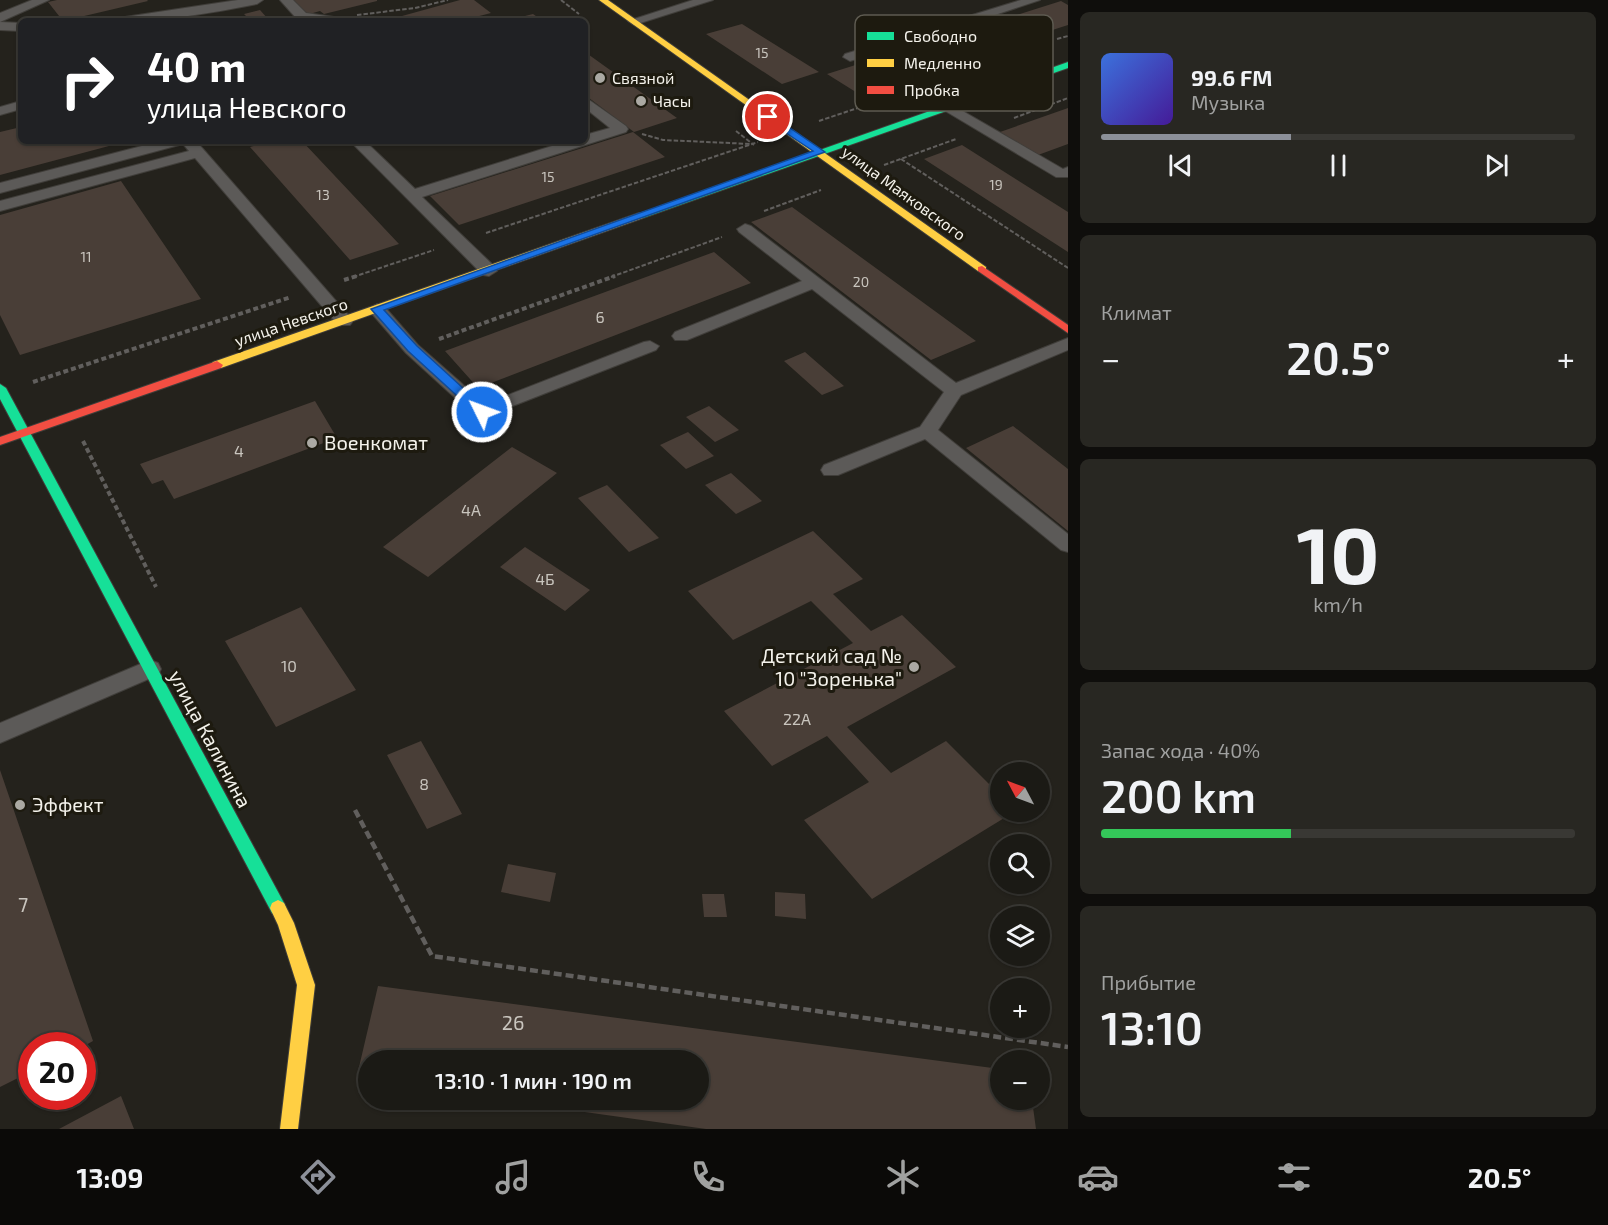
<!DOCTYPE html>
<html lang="ru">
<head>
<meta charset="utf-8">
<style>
  body { margin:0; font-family:"Exo 2",sans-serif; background:#282722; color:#f1f3f6; height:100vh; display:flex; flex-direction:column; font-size:22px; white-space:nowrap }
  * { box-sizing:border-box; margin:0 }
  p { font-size:20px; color:#a0a1a0 }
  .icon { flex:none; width:33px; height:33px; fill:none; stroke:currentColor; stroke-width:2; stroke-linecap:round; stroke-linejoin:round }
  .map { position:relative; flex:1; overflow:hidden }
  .sheet { display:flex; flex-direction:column; gap:12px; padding:12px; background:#0f0e0c; width:540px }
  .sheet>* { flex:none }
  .top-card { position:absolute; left:18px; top:18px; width:570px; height:126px; border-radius:9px; box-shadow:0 2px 4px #0004,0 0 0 2px #393834; background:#202124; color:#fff; overflow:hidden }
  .needle { width:39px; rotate:311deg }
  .buttons { position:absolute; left:990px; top:762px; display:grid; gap:12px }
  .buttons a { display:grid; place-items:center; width:60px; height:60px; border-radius:50%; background:#1b1a15; box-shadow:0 2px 4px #0004,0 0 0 2px #393834; font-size:30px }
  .speed { position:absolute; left:18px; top:1032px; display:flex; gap:12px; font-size:30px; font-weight:700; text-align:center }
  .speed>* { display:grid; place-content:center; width:78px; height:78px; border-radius:50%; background:#1b1a15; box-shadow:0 2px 4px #0004,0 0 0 2px #393834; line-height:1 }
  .speed .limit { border:9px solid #d22; background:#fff; color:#111 }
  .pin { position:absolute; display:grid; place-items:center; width:51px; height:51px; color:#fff; margin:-26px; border:3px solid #fff; border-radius:50%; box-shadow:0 2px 6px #0007 }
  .me { position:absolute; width:66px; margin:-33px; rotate:312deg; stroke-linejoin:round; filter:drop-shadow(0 0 4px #0008) }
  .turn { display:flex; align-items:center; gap:21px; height:126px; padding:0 30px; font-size:27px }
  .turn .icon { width:78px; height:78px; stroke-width:2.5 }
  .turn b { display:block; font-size:42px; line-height:51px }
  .big { font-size:45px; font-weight:600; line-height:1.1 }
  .sheet .card { flex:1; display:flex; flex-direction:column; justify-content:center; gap:9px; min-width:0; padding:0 21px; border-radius:9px; background:#282722 }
  .sheet .dial { align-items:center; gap:0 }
  .dial b { font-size:78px; line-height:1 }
  .song { display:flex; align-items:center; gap:18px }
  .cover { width:72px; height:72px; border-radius:9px; background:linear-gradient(135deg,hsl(220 70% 55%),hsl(260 70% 35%)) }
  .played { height:6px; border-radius:3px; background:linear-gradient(90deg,#8c9099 40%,#393834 40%) }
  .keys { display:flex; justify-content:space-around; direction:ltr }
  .heat { display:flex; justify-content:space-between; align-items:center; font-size:33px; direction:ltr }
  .charge { height:9px; border-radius:4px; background:linear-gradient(90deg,#34c759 40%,#393834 0) }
  .trip { position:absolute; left:358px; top:1050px; width:351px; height:60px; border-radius:30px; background:#1b1a15; box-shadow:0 2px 4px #0004,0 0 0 2px #393834; font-weight:600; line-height:60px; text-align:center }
  .menu { display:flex; height:96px; justify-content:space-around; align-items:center; background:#0b0a08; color:#a0a1a0 }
  .menu .icon { width:42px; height:42px }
  .menu .selected { color:#8c9099 }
  .menu b { font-size:27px; color:#f1f3f6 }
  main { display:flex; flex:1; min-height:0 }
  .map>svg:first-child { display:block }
  .building { fill:#493e37 }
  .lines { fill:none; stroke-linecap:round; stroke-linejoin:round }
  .lane-casing { stroke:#403e3a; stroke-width:2 }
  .fast-casing { stroke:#403e3a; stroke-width:2 }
  .slow-casing { stroke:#403e3a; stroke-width:2 }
  .jam-casing { stroke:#403e3a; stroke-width:2 }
  .path-far2 { stroke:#615f5d; stroke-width:2; stroke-dasharray:4.5 2; stroke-linecap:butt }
  .path-far1 { stroke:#615f5d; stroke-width:4; stroke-dasharray:5 3; stroke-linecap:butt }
  .path { stroke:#615f5d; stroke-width:4.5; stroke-dasharray:8 4; stroke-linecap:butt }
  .lane { fill:#5c5a58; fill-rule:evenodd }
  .fast { fill:#16e098; fill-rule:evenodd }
  .slow { fill:#ffcf43; fill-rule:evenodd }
  .jam { fill:#f24e42; fill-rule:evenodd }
  .route { fill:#1a73e8; stroke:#114b97; stroke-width:1.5 }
  .poi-dot { fill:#aba9a3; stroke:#1d1a0f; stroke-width:2 }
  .labels { text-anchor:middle; stroke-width:6; stroke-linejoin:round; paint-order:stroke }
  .far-number-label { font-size:14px; fill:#c9c5be }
  .far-poi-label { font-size:16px; fill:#f4f2eb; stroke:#1d1a0f; text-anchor:start }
  .far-street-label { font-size:16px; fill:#f4f2eb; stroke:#1d1a0f }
  .number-label { font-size:16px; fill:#c9c5be }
  .poi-label { font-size:20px; fill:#f4f2eb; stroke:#1d1a0f; text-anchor:start }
  .street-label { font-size:20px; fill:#f4f2eb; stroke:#1d1a0f }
  .near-number-label { font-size:20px; fill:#c9c5be }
  .key { fill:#1d1a0f; stroke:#5e5b51; stroke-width:1.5 }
  .key-label { font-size:16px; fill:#f4f2eb }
</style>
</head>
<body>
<main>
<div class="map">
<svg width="1068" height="1129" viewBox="0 0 1068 1129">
  <rect width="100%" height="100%" fill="#24221c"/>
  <!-- building -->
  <path class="building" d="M57,0H147L148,1L63,21L48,2Z
    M290,0H377V1L324,14L320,11L306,15Z
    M460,0H474L491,13L460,21H408L402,16Z
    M1061,1L1068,5V25L990,50L960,33Z
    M260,10L268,19L251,21L244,14Z
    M533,14L543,21H509V20Z
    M742,24L819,72L782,84L706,34Z
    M922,44L955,63L859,94L827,74Z
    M585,52L677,118L634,132L585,95Z
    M1068,108V144L1038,155L1000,132Z
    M21,127V141L124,142L0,175V132Z
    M633,132L665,157L459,225L430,196Z
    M270,141H302L399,244L350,260L250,147Z
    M962,145L1068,212V252L924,159Z
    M121,181L201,299L20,355L0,315V215Z
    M792,207L976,341L931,360L751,222Z
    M714,252L751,283L478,388L445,351Z
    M805,352L844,386L822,395L784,361Z
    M315,401L337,438L174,499L163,480L152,484L140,464Z
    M709,406L739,430L715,442L686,417Z
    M1013,426L1068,469V531L966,448Z
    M688,432L714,456L686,469L660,445Z
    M512,447L557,473L428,577L383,547Z
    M731,473L762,501L736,514L705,485Z
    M607,485L659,538L629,552L578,498Z
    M813,531L863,579L833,594L871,631L902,615L956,667L847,727L891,773L946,741L1000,795V812H1014L872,899L804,820L869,782L827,736L772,766L724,711L853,643L811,601L733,640L688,591Z
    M525,547L590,590L565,611L500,567Z
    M301,607L356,690L276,727L225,641Z
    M421,741L462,814L427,829L387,755Z
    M0,770L93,1041L84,1046H32V1071L0,1087Z
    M508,864L556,873L550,902L501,892Z
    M775,892L805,894L806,919L775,916Z
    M702,894H724L727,917H704Z
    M378,986L1000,1069V1100H1032L1036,1129H706L506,1101L699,1100V1060H369V1082L356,1080Z
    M121,1096L134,1129H59Z"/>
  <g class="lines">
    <defs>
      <path id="lane" d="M32,0H49L0,22V13Z
        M238,0H263L257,4C211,13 166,21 119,21L125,17Z
        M280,0H293L306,13L334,17L340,21L297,19Z
        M693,0H713L634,25L628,21Z
        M1021,0H1040L947,31L1028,78V84H1018L935,35L850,61L843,57L845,54Z
        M0,22L21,23V31L0,30Z
        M585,97L626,126L628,129L626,132L422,197L495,267L497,271L489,276L483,275L350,141H365L415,189L568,141H585V135L610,128L585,108Z
        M21,101V109L0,115V107Z
        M947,102L1063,169L1068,167V177H1056L942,109L940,106Z
        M161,141H196L350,317L353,321L350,325H338L195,158L0,211V201L189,151L183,144L0,193V183Z
        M745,224L751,226L956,383L1068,338V350L961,395L938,430L1068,534V552L1061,550L925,439L838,475H824L821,470L824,465L920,427L944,392L812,289L687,340H675L672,336L675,332L802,281L739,232L737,229Z
        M377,304L383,305L418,345L485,404L644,342L650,341L659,346L656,350L482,418L475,416L406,353L368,309Z
        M150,660L158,663L161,669L158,675L0,743V723Z"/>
      <path id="fast" d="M1068,62V68L643,218H635L634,216Z
        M0,384L6,388L284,903L286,908L284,913L278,916L272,913L0,399Z"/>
      <path id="slow" d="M599,0H608L986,267V271H978Z
        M639,213L643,214V218L221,368H213L211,365L213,362Z
        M278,900L284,903L294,923L315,985L298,1129H280L297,985L278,925L270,908L272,903Z"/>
      <path id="jam" d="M982,266L1068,325V333L978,271V267Z
        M217,361L223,365L221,368L0,445V437Z"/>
    </defs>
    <!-- lane casing -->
    <use href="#lane" class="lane-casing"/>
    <!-- fast casing -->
    <use href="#fast" class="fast-casing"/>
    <!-- slow casing -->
    <use href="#slow" class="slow-casing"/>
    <!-- jam casing -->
    <use href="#jam" class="jam-casing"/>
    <!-- path-far2 -->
    <path class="path-far2" d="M561,0L579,14
      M357,15L415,8L448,0
      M1057,39L1068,36
      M1014,118L1068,98
      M819,121L920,87
      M736,131L754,145
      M642,134L663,140L751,144
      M901,159L1068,268
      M884,165L956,139
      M764,211L821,190
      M486,233L758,142
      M353,277L434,250
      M611,277L722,237"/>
    <!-- path-far1 -->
    <path class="path-far1" d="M344,280L357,276
      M439,339L615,276
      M33,382L291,297
      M83,441L156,587"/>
    <!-- path -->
    <path class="path" d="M355,810L432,956L1068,1047"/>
    <!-- lane -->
    <use href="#lane" class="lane"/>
    <!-- fast -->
    <use href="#fast" class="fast"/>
    <!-- slow -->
    <use href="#slow" class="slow"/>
    <!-- jam -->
    <use href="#jam" class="jam"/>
  </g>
  <!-- route -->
  <path class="route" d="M765,115H771L825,152L384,310L417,346L486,409V415H478L408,351L371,309L813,151L765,119Z"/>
  <!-- markers -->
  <g class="poi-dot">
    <circle cx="600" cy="78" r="6"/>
    <circle cx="641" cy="101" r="6"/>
    <circle cx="312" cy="443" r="6"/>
    <circle cx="914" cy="667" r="6"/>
    <circle cx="20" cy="805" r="6"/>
  </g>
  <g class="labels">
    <!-- far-number labels -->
    <g class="far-number-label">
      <text x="762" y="58">15</text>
      <text x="548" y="182">15</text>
      <text x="996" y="190">19</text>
      <text x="323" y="200">13</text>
      <text x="86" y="262">11</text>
      <text x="861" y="287">20</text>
    </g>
    <!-- far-poi labels -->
    <g class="far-poi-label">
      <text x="612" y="84">Связной</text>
      <text x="653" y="107">Часы</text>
    </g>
    <!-- far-street labels -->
    <g class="far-street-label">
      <text transform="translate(904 193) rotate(36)" y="6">улица Маяковского</text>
      <text transform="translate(291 322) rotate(-19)" y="6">улица Невского</text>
    </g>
    <!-- number labels -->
    <g class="number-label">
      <text x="600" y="323">6</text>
      <text x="239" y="457">4</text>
      <text x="471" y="516">4А</text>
      <text x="545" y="585">4Б</text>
      <text x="289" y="672">10</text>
      <text x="797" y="725">22А</text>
      <text x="424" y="790">8</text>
    </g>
    <!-- poi labels -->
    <g class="poi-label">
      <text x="324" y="450">Военкомат</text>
      <text x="902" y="663" text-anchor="end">Детский сад №<tspan x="902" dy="23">10 "Зоренька"</tspan></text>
      <text x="32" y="812">Эффект</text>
    </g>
    <!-- street labels -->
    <g class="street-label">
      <text transform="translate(210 739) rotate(62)" y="7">улица Калинина</text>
    </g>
    <!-- near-number labels -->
    <g class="near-number-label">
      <text x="23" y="912">7</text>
      <text x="513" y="1030">26</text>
    </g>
  </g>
  <!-- legend -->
  <rect x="855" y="15" width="198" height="96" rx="9" class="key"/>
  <rect x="867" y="32" width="27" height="8" fill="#16e098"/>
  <rect x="867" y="59" width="27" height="8" fill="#ffcf43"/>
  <rect x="867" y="86" width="27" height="8" fill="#f24e42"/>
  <g class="key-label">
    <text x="904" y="42">Свободно</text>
    <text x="904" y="69">Медленно</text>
    <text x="904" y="96">Пробка</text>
  </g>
</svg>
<div class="buttons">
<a><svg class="needle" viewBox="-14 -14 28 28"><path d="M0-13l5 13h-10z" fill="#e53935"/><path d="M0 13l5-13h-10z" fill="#a0a1a0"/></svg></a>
<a><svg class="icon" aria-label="search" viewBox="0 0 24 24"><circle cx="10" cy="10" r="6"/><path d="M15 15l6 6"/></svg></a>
<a><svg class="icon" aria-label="layers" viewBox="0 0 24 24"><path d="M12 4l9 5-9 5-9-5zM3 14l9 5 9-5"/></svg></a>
<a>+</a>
<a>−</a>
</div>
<div class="speed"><div class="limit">20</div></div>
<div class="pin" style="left:768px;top:117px;background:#d93025"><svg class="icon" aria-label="arrive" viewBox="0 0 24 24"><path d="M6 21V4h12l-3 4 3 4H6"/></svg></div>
<svg class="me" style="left:482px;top:412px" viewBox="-20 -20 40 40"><circle r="17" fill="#1a73e8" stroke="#fff" stroke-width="3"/><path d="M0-11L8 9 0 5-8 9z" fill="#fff"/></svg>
<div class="trip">13:10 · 1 мин · 190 m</div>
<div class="top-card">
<div class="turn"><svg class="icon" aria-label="right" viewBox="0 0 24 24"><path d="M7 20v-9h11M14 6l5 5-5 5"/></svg><div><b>40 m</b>улица Невского</div></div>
</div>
</div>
<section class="sheet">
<div class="card">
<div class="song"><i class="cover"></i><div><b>99.6 FM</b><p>Музыка</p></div></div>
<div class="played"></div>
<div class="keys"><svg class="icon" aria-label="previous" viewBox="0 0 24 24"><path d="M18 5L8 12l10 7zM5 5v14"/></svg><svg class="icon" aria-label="pause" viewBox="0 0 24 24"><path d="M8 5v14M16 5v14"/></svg><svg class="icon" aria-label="next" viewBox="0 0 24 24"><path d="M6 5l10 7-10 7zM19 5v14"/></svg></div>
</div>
<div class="card"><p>Климат</p>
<div class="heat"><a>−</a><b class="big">20.5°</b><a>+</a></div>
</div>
<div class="card dial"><b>10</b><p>km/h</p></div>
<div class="card"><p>Запас хода · 40%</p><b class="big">200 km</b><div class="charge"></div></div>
<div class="card"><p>Прибытие</p><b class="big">13:10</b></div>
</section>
</main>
<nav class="menu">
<b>13:09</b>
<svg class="icon selected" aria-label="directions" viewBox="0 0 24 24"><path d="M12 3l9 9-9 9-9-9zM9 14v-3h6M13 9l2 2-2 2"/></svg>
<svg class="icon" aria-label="music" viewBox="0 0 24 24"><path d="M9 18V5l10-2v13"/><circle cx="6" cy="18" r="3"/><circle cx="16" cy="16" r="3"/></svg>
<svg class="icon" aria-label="phone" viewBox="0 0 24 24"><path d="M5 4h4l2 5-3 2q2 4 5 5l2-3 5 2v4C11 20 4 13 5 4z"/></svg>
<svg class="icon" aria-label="climate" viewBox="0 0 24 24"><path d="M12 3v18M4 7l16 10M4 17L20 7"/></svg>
<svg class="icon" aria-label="car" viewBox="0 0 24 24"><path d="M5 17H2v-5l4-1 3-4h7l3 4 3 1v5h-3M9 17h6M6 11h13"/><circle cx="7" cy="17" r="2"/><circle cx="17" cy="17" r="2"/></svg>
<svg class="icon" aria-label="filters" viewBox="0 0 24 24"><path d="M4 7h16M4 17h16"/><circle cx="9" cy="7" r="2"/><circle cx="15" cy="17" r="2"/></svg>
<b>20.5°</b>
</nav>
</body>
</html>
